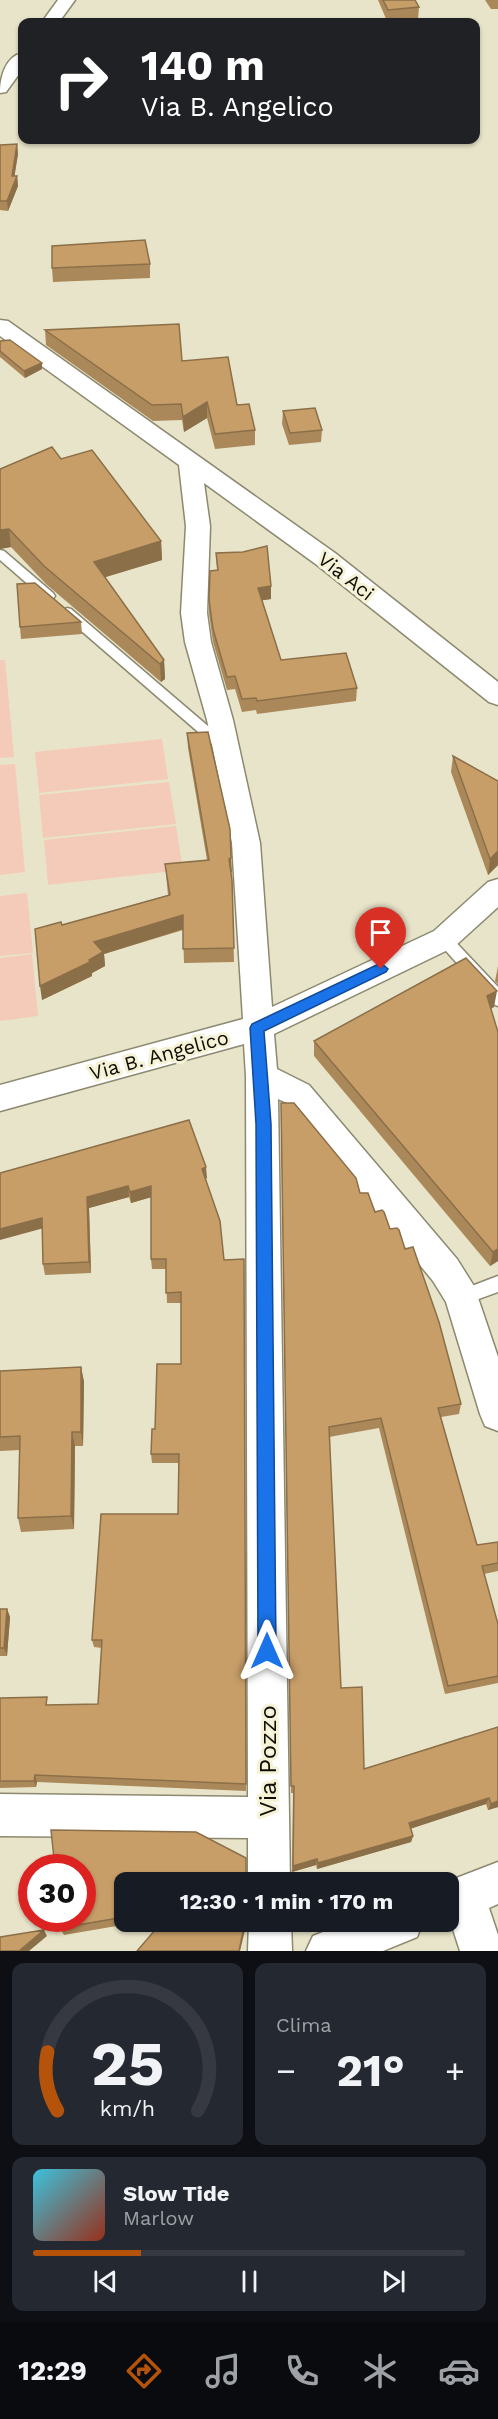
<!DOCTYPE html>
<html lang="it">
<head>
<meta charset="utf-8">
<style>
  body { margin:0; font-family:"Work Sans",sans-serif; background:#242831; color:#f1f3f6; height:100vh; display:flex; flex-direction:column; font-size:22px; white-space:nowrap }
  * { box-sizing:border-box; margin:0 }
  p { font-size:20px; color:#9ea1a6 }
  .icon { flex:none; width:33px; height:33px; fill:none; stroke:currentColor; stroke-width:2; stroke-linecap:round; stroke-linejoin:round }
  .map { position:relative; height:1951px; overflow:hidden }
  .drawer { display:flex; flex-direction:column; gap:12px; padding:12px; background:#0d0f14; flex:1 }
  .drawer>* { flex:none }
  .banner { position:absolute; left:18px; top:18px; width:462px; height:126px; border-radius:12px; box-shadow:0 2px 4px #0004; background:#202124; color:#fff; overflow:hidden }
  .speed { position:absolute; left:18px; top:1854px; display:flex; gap:12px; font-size:30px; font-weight:700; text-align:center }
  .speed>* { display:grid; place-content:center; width:78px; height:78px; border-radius:50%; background:#171b24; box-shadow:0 2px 4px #0004; line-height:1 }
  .speed .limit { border:9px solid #d22; background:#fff; color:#111 }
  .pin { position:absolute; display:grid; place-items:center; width:51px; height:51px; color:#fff; margin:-62px -26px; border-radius:50% 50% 50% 0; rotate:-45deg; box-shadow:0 0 6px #0007 }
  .pin .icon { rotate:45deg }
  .me { position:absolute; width:66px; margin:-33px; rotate:0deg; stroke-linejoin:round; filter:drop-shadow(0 0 4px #0008) }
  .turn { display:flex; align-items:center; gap:21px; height:126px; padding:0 24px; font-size:27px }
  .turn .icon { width:78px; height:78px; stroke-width:2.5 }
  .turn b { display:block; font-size:42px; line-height:51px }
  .big { font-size:45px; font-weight:700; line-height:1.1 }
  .drawer .tile { flex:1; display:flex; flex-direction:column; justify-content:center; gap:9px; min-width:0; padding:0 21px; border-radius:12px; background:#242831 }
  .drawer .dial { align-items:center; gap:0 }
  .dial svg { height:156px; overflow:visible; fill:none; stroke:#363941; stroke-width:7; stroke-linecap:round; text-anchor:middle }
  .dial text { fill:#f1f3f6; stroke:none }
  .song { display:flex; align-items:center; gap:18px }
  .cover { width:72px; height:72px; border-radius:9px; background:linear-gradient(135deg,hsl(190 70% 55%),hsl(10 70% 35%)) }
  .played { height:6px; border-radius:3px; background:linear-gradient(90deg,#b45309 25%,#363941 25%) }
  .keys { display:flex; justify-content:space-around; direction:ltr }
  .heat { display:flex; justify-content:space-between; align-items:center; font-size:33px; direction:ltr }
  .drawer .tiles { flex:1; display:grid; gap:12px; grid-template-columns:1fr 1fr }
  .tile:last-child { grid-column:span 2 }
  .trip { position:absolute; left:114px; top:1872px; width:345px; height:60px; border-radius:12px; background:#171b24; box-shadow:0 2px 4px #0004; font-weight:700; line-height:60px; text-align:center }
  .tabs { display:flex; height:96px; justify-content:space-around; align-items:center; background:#090b0e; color:#9ea1a6 }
  .tabs .icon { width:42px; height:42px }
  .tabs .on { color:#b45309 }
  .tabs b { font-size:27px; color:#f1f3f6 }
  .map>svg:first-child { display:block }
  .green { fill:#f4cbb8 }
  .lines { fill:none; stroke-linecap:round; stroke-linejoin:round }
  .lane-casing { stroke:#8c8970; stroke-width:3 }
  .street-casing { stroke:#8c8970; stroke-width:3 }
  .lane { fill:#fff; fill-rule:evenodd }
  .street { fill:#fff; fill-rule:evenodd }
  .wall { fill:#ab8859 }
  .shaded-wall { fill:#8b6f49 }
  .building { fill:#c79e68; stroke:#8b6f49; stroke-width:1.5 }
  .route { fill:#1a73e8; stroke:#114b97; stroke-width:1.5 }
  .labels { text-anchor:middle; stroke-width:6; stroke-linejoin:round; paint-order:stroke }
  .street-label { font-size:20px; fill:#0f0d05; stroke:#f5f2d6 }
  .near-street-label { font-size:24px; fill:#0f0d05; stroke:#f5f2d6 }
</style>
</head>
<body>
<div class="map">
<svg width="498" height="1951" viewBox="0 0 498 1951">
  <rect width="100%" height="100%" fill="#e8e4c9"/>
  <!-- green -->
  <path class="green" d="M0,660H5L14,757L0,758Z
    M162,739L168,779L39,793L35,752Z
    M15,764L25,872L0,875V765Z
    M169,782L176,824L43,838L39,795Z
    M176,826L183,870L48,885L44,840Z
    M27,893L33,953L0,956V896Z
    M32,954L38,1016L0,1021V958Z"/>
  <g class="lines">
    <defs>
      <path id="lane" d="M0,550L4,551L53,593L55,596L53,599H45L0,560Z
        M67,608L71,609L229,744L231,747L229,750H219L63,615L61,612Z
        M444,933L449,935L498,987V1006L493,1004L439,943L437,939L439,935Z
        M498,1276V1292L462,1305L456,1302L453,1297L456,1292Z"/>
      <path id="street" d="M58,0H75L59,22H42Z
        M22,53V70L6,92L0,93C0,78 5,57 22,53Z
        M0,320L8,321L335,553L498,682V705L489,702L317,565L204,483L210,526L207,613L211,642L233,720L260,843L272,1007L434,931L488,882L498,879V907L454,947L274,1034L277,1069L309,1085L457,1259L474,1286L498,1357V1431L485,1426L480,1414L446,1302L433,1281L287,1103L278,1099L290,1882H248V1838L0,1836V1794L248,1797L246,1076L244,1044L0,1111V1085L243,1019L232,843L207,720L185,642L181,613L186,526L179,465L0,336Z
        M498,1862V1904L489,1908L498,1935V1951H460L451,1923L441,1922H448V1882H446Z
        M249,1922H291L292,1951H248Z
        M348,1922H423L417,1937L383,1951H306L313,1936Z"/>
    </defs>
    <!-- lane casing -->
    <use href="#lane" class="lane-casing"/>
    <!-- street casing -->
    <use href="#street" class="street-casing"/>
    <!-- lane -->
    <use href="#lane" class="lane"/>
    <!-- street -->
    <use href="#street" class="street"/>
  </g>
  <!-- wall -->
  <path class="wall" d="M378,0H415L419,7L418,19L387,21Z
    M485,0H498V9H491Z
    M17,144L18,154L14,176H17L18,186L8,211L0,210V145Z
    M150,264V278L53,282L52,268Z
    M45,330L182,361L255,430V445L215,449L207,418L184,432L182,420L153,421L46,345Z
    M0,341L42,369L25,378L0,357Z
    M283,411L322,430L321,442L289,445L282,424Z
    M61,459L161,541L162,560L105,577L164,660L165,679L161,682L46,584L11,547L0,549V469Z
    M216,553L271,586V599L262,600L281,660L357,688L356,701L257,714L256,710L242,712L235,689L227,690L213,642L209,613V600L217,570Z
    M81,622L82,634L21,639L20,627Z
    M187,733L231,858V872L232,880L234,962L184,963L183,930L104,954L105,966L92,973V976L42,1000L62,925L168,895L165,864L207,860L188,748Z
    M453,756L498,781V865L488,875L451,772Z
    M498,966V984L495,981Z
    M494,1007L491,1009L498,1261L490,1266L314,1056V1041Z
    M281,1103L360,1193L405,1249L461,1404L459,1414L441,1417L477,1545L498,1542V1571L484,1574L498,1625V1683L445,1694L379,1428L329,1437L341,1688L364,1769L466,1736L498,1807L488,1810L486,1804L411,1828L413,1836L411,1842L317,1869L316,1865L292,1872L293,1793H291Z
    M0,1173L207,1178L206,1179L224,1260L244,1259L246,1791L37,1782L36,1787L0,1788V1698L49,1705L98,1704L102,1648L94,1647L92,1640L178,1514L179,1463H152L151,1454L155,1429L181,1364V1303H167L166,1269H152L151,1259V1197L131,1203L129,1197L89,1208L91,1273L45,1275L43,1264L42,1229Z
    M81,1367L84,1382L83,1446H75L74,1529L21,1532L18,1518L20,1450L0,1451V1371Z
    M0,1609H7L10,1617L7,1656H0Z
    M51,1830L196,1832L246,1858V1876L256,1877V1882H124V1922H140L64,1935L60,1928V1918H82V1868H55Z"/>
  <!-- shaded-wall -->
  <path class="shaded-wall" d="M17,144L18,154L13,186L12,176Z
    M17,176L18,186L8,211L7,201Z
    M42,363V369L25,378L24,371Z
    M207,402V418L184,432L183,417Z
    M9,529L11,547L0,549V530Z
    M161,541L162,560L96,580L94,562Z
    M271,586V599L258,601V588Z
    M164,660L165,679L161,682L160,664Z
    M498,851V865L488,875L490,859Z
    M231,858L232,872L229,873V859Z
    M183,915V929L104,954L105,966L92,973V976L42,1000L40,986L89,960L94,942Z
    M497,991L494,1007L484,1012L487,996Z
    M206,1167L207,1178L203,1180L202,1169Z
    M128,1186L129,1197L89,1208L91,1273L89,1262L87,1197Z
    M151,1186L152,1197L131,1203L130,1192Z
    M42,1218L44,1228L0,1240V1229Z
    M498,1249V1261L490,1266L493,1252Z
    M81,1367L84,1382L83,1446L81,1432Z
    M72,1432L75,1446L74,1529L71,1516Z
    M7,1609L10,1617L7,1656L4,1648Z
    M35,1775L37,1782L36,1787L34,1781Z
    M489,1798L486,1804L407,1830L409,1823Z
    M498,1801V1807L488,1810L491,1804Z
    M413,1836L411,1842L317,1869L318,1863Z
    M317,1859L316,1865L292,1872L293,1866Z
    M245,1922H247L240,1951H239Z
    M44,1930L47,1936L29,1951H19Z"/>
  <!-- building -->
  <path class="building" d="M383,0H415L419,7L388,10Z
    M17,144L12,176H17L7,201H0V145Z
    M145,240L150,264L52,268V246Z
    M179,324L182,361L228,357L237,405L249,404L255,430L215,434L207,402L183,417L181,404L152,405L45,330Z
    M10,340L42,363L24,371L0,351V341Z
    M315,408L322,430L290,433L283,411Z
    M52,447L61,459L92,450L161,541L94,562L164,660L160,664L44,566L9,529L0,530V469Z
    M267,546L271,586L258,588L281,660L346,653L357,688L257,701L256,698L242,699L235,676L227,677L213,629L209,600L210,571L218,570L216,553L243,552Z
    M35,583L81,622L20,627L17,584Z
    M208,732L230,829L231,858L229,859L232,880L234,948L183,949V915L94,942L103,952L89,960L90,962L40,986L35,929L61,922L62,925L170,895L165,864L209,860L187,733Z
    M453,756L498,781V851L490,859Z
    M466,958L497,991L487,996L498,1032V1249L493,1252L314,1041Z
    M281,1103H294L356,1178L360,1193H368L375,1212L382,1210L384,1212L390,1229L397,1228L399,1230L405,1249L413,1247L439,1322L461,1404L438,1408L477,1545L498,1542V1563L482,1566L498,1624V1676L448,1686L381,1418L329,1427L341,1688L362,1687L364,1769L498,1727V1801L491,1804L489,1798L409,1823L413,1836L318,1863L317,1859L293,1866L294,1786H291Z
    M189,1120L206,1167L202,1169L220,1221L224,1260L244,1259L246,1784L35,1775L34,1781H0V1698L47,1697L46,1705L98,1704L102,1640H92L101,1514H178L179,1454H151L152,1429H155L157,1364H181V1292L166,1293V1259H151V1186L130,1192L128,1186L87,1197L89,1262L43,1264L42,1218L0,1229V1173Z
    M81,1367V1432H72L71,1516L18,1518L20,1436L0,1437V1371Z
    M0,1609H7L4,1648H0Z
    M51,1830L196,1832L246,1858V1876L256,1877L254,1882H124V1917L60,1928V1918H82V1868H55Z
    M162,1922H245L239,1951H137Z
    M44,1930L19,1951H0V1937Z"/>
  <!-- route -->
  <path class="route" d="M381,963L388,969L386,972L264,1031L271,1124L276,1651L274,1657L267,1660L261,1657L258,1651L256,1124L250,1028L252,1024Z"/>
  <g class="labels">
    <!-- street labels -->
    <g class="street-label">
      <text transform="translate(346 576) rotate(38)" y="7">Via Aci</text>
      <text transform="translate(159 1055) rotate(-15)" y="7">Via B. Angelico</text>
    </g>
    <!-- near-street labels -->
    <g class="near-street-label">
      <text transform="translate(268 1761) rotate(-90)" y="8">Via Pozzo</text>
    </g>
  </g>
</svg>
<div class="speed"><div class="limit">30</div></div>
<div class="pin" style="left:381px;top:969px;background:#d93025"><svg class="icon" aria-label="arrive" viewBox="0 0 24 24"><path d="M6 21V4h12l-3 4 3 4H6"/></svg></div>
<svg class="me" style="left:267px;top:1651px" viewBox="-20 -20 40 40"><path d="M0-17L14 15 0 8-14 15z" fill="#1a73e8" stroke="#fff" stroke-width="4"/></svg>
<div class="trip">12:30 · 1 min · 170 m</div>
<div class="banner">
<div class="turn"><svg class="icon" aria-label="right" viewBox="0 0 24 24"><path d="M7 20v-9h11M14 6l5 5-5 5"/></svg><div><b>140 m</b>Via B. Angelico</div></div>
</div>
</div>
<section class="drawer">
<div class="tiles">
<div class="tile dial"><svg viewBox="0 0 100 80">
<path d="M14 69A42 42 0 1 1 86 69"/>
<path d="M14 69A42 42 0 0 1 9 39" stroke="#b45309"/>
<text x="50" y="56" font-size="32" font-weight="700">25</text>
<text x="50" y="72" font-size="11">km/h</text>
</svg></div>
<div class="tile"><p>Clima</p>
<div class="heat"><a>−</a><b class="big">21°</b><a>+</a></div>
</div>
<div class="tile">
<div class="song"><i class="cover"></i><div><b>Slow Tide</b><p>Marlow</p></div></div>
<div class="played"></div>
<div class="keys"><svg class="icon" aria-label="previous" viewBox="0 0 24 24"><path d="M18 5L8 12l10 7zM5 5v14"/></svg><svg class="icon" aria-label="pause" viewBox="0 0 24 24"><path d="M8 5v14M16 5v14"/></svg><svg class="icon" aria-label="next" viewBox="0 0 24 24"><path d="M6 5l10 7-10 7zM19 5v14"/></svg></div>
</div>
</div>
</section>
<nav class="tabs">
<b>12:29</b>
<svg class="icon on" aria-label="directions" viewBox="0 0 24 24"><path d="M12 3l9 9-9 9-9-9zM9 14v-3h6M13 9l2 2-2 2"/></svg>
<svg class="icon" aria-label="music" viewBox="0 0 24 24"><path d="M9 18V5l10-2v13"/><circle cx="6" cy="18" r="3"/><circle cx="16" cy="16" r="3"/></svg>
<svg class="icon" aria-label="phone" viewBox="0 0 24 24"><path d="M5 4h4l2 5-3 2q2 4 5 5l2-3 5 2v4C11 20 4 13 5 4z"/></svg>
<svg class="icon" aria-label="climate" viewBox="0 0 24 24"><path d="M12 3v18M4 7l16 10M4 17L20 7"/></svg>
<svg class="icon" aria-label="car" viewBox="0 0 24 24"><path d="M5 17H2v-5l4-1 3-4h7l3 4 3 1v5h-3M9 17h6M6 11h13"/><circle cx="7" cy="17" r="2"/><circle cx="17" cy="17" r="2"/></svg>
</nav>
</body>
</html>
